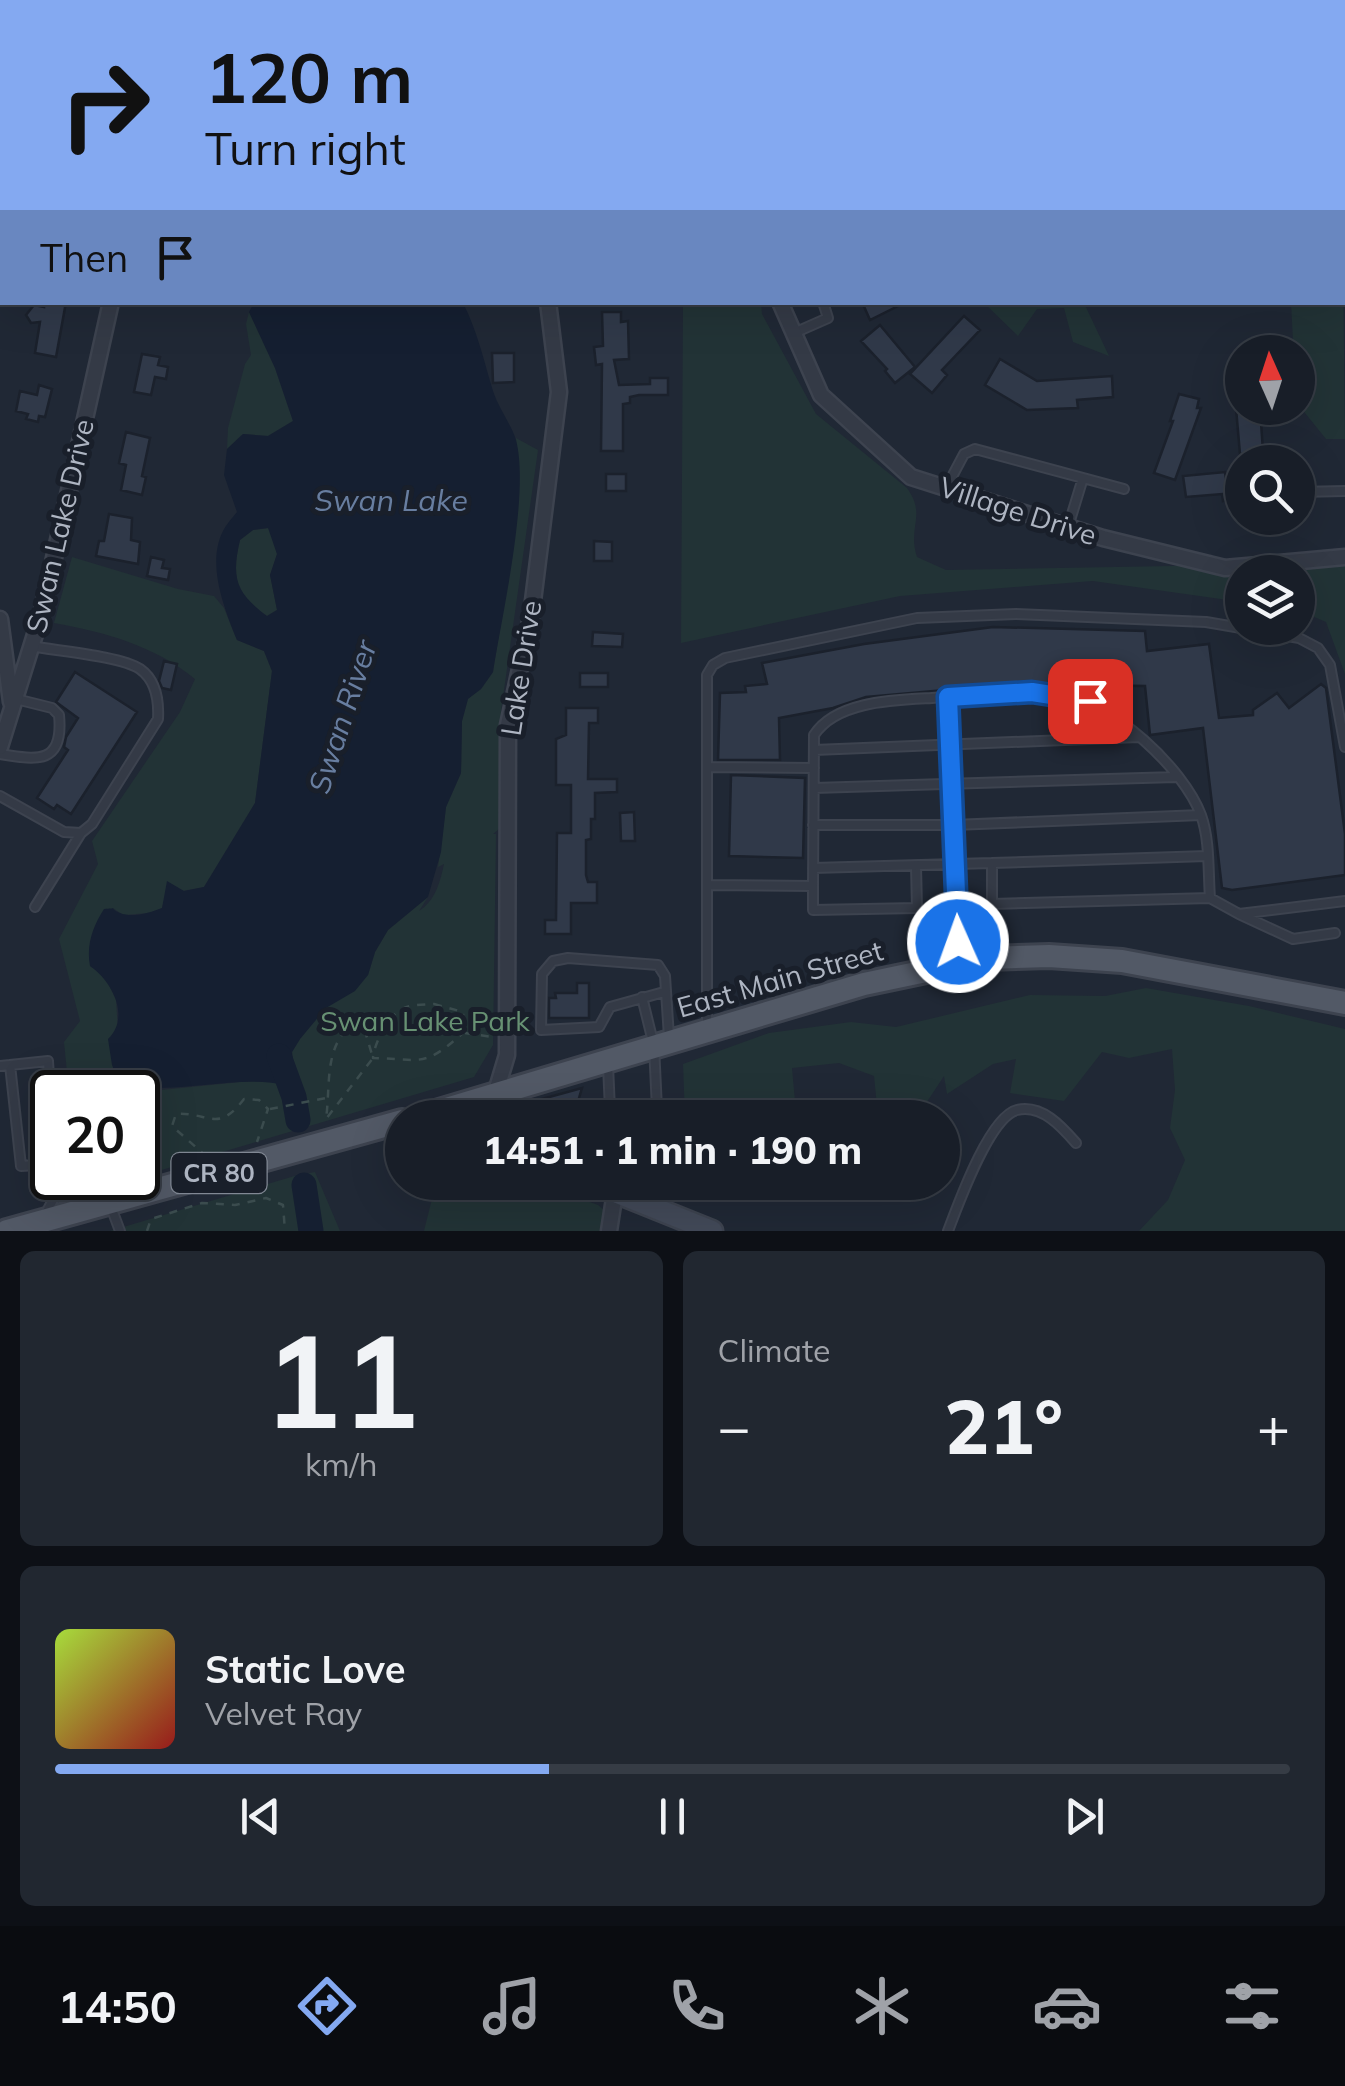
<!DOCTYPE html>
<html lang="en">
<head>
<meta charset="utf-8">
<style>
  body { margin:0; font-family:Mulish,sans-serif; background:#212730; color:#f1f3f6; height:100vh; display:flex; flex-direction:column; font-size:38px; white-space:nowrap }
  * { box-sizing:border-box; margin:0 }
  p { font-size:32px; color:#9fa2a8 }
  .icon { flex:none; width:55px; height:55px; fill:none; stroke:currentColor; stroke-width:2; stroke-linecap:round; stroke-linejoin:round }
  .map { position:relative; height:1231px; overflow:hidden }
  .side { display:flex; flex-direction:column; gap:20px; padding:20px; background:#0d1016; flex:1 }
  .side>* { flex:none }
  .guide { position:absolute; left:0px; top:0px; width:1345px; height:305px; box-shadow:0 10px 40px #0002,0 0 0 2px #363c45; background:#84a9f1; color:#111; overflow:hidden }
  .needle { width:65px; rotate:357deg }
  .fabs { position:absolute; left:1225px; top:335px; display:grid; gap:20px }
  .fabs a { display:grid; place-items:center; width:90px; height:90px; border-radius:50%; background:#181e28; box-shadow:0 10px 40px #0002,0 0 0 2px #363c45; font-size:50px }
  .speed { position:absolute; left:30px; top:1070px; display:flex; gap:20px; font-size:50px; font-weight:700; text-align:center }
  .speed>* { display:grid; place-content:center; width:130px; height:130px; border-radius:50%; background:#181e28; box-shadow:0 10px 40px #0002,0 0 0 2px #363c45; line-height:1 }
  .speed .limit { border:5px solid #111; border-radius:15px; background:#fff; color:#111 }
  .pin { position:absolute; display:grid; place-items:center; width:85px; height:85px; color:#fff; margin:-42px; border-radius:20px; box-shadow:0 5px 15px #0006 }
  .me { position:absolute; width:110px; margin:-55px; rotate:358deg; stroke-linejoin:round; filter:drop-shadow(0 0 8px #0008) }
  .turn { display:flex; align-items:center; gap:35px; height:210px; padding:0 40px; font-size:45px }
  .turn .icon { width:130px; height:130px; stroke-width:2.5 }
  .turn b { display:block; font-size:70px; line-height:85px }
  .then { display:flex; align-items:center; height:95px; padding:0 40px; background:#0003; gap:20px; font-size:38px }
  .big { font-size:75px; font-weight:800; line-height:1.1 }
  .side .tile { flex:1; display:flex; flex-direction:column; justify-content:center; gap:15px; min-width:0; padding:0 35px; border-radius:15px; background:#212730 }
  .side .dial { align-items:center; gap:0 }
  .dial b { font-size:130px; line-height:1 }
  .song { display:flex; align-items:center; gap:30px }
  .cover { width:120px; height:120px; border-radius:15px; background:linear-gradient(135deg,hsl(80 70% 55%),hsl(0 70% 35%)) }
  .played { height:10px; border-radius:5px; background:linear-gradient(90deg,#84a9f1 40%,#363c45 40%) }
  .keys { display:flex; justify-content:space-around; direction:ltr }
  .heat { display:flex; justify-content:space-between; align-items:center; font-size:55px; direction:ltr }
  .side .tiles { flex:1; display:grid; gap:20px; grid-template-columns:1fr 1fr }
  .tile:last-child { grid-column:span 2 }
  .trip { position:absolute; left:385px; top:1100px; width:575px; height:100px; border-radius:50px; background:#181e28; box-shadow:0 10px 40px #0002,0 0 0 2px #363c45; font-weight:800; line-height:100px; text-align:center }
  .dock { display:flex; height:160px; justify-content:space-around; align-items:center; background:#0a0c10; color:#9fa2a8 }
  .dock .icon { width:70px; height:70px }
  .dock .active { color:#84a9f1 }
  .dock b { font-size:45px; color:#f1f3f6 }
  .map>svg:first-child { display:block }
  .green { fill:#223336 }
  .water { fill:#151f31; fill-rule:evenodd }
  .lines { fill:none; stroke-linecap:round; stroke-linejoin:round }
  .stream { stroke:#151f31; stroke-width:4 }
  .river { stroke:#151f31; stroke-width:25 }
  .building { fill:#303949; stroke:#1b212c; stroke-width:2.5 }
  .service-casing { stroke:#3d434f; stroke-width:12 }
  .minor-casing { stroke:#3d434f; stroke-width:19 }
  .secondary-casing { stroke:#3d434f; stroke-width:25 }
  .primary-casing { stroke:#3d434f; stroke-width:28 }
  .path { stroke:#3b4c4e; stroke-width:2.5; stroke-dasharray:8 8; stroke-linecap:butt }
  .service { stroke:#343a46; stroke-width:8 }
  .minor { stroke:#343a46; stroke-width:14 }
  .secondary { stroke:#424958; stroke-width:20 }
  .primary { stroke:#525966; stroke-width:22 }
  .route-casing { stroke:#114b97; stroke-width:25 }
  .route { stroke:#1a73e8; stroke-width:18 }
  .labels { text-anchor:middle; stroke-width:10; stroke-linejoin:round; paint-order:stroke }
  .shield { fill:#191f2a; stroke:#818894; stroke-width:2.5 }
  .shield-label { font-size:25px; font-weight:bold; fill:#aeb5c2 }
  .street-label { font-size:28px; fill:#aeb5c2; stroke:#191f2a }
  .park-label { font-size:28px; fill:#679173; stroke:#191f2a }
  .water-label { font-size:30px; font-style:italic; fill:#687ea0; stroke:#191f2a }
</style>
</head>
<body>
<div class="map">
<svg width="1345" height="1231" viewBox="0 0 1345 1231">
  <rect width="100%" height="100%" fill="#202835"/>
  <!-- green -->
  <path class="green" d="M1343,261L1345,439H1326L1301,408L1305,377L1293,341L1291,303L1342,302Z
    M683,303H761L762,314L816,414L907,488C927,516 907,526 917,557L946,570L1345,563V674L1326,622L1298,610V572H1242V602L1093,581L900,596L681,643Z
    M984,303H1084L1109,356L1073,342L1064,308L1037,309L1018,336Z
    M249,312L275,368L293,421L268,436L243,434L227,449L228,428L245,364L251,355L246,324Z
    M516,438L538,450L501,711L499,829L493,834H496L493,1045L474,1077L138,1177V1092H69L64,1042L80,1021L59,939L98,864L92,841L180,712L195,679C155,646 105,632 54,623L72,557L178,589L214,596L224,608L237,640L264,651L272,671L255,803L204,887L166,894L162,908L150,913L123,915L113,908L90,946V966L105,976L116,1000L118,1030L161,1090L262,1080L286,1085V1090L296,1082L292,1052L300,1039L325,1006L368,975L375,952L388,930L428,897L419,911C435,901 440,883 444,864L438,867L446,807L461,773L462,721L468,698L481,689L493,672C505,594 522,517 516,438Z
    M269,528L277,554L270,575L277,610L267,616C236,593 231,579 240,540L253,530Z
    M1146,988L1249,1006L1345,1029V1231H1139L1168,1200L1185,1160L1170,1128L1175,1090L1172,1049L1129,1058L1102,1052L1064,1101L1010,1093L1016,1059L993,1064L947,1094L944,1076L917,1117H878L874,1076L839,1063L792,1068L795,1101L769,1117H685L683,1064L769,1033L851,1022L896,1027L1030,995L1105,996Z
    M315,1172L340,1231H110L298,1175Z
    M436,1183H537L598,1205L605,1211L602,1231H424Z"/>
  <!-- water -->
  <path class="water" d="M254,303H463C477,330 484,361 493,391C499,409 512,426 516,440C530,493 502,615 493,672L481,689L468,699L462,721L461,773L446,807L441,852L428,897L388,930L375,952L368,975L355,991L326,1008L300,1039L292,1052L294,1078L289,1086C232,1072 175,1099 119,1082L112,1065L108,1039C131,1017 112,981 90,966C86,945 93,926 104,909C121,908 106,907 120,913C132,918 150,913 162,908L167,881L184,891L204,887L255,803L272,671L264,651L237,640C225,610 206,564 223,531C226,525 232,518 237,512L224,475L227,449L243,434L268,436L293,421L275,368L249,312ZM268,528L277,554L270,575L277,610L267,616C236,593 231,578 240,540L253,530Z"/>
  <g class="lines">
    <!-- stream -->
    <path class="stream" d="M380,0V2"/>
    <!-- river -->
    <path class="river" d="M279,1056L294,1097L298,1120
      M304,1185L311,1231"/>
  </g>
  <!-- building -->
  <path class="building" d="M44,302H66L56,357L35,353L40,322L31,323L26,315L34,305L44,307Z
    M862,302H906L870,320Z
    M602,312H621V322L628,321L629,359L614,360L619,385L650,384V378H668V395H639L630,397V403L623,404V451H601L602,364L596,365L594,347L603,346Z
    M964,316L980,330L942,370L947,375L932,393L910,374Z
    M880,325L915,367L895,383L885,371L887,369L861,341Z
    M492,353H514V382L493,383Z
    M142,354L160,357L158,365L168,367L166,379L155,377L151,395L134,392Z
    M1000,359L1037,381L1112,376L1113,397L1077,400L1078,408L1027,410L985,385Z
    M39,385L52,389L45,417L39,416L38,422L26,419L28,414L16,411L20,391L37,395Z
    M1179,394L1199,399L1197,408H1201L1175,480L1154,473L1173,421H1170Z
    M1236,408H1260L1263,451L1266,450L1268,462H1246L1244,454H1240Z
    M126,432L150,438L142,476L146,477L142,495L121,490L126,465L119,463Z
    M1225,472L1226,479L1242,477L1238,499L1223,501L1222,494L1186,497L1183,476Z
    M606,474H626V491H606Z
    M109,514L132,518L131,540L140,542L138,564L96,556L99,541H104Z
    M594,541L612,542V561H594Z
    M151,557L164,560L162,568L170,569L168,580L147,576Z
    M993,627L1145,631L1147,651L1209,644L1219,718L1253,715V710L1277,693L1289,708L1321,684L1326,688L1345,834V875L1232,890L1222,888L1203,728L1150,735L1145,686L1013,684L866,697L833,708L779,718L780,760H718L720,693L746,692L745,686L767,684L762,663L864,644Z
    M593,632L623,634L622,647L592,646Z
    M164,661L177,664L171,690L162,688L159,681Z
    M75,672L137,712L71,814L57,805L54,809L37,798L68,750L64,747L66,737L78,718L56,702Z
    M580,673H608V687H580Z
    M566,708H598V723H589L588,779H617V792L595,793V819H591V839L586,840V875L588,882H597V903H571V934H545V920H556L557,833H571V785H556V739L566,735Z
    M731,775L805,778L803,858L729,856Z
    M634,812L635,841H621L620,813Z
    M577,983H589V1018H549V998H556L555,993H577Z
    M582,1088L573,1118H530L531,1102Z"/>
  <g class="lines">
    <defs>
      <path id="service" d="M805,0V2
        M1210,0L1211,2
        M1342,173L1345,172
        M794,333L828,318L823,302
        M946,488L964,454L975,449L1124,489
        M1298,492L1345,491
        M1068,527L1083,478
        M948,697L958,962
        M814,750L1139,737
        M0,754C37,760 64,765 59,715L52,708L16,699
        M707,767L814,768
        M814,788L1176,777
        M0,796L64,832L81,833L92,824L158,719C159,701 157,681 140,669C121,656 57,651 31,646
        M813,825H953L1201,815
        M992,863L1207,856
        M813,868L992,863V904L1210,898
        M707,885L813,886L814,735C836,701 894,700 932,698C974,695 1020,687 1062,694C1112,703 1183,767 1201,815C1210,840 1208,871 1210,898L1239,914L1345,901
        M813,886V910L917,908L916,866
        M35,907L81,833
        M1239,914L1293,939L1335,933
        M664,992L610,1007L599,1027L541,1030L542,974L553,961L568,958L658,965L665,976L669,1037
        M707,1026V675L713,665L725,658L917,618L1016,614L1206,622L1299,638L1318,648L1330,665L1345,747
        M10,1065L48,1061L52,1124
        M608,1065L610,1110L657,1109L654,1046L642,997
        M0,1066L10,1065L21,1166L52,1164
        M64,1178L78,1192L94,1201
        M111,1207L120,1231
        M45,1215L54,1198L57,1178
        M948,1231C958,1205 989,1117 1017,1110C1042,1104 1062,1127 1076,1143"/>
      <path id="minor" d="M92,0V2
        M766,0V2
        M1242,0V2
        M579,2V0
        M1342,139L1345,138
        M780,302L821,395L911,477L1103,538L1225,568L1345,557
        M0,619L11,702
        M0,747L42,612L111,302
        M495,1095L507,1055L508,725L531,617L559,392L548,302
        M609,1231L615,1192"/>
      <path id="secondary" d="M494,1118L495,1095
        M590,1182L712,1231"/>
      <path id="primary" d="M416,1118L864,984L988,958L1049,956L1122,961L1345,1003
        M7,1231L402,1121"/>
    </defs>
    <!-- service casing -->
    <use href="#service" class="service-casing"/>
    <!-- minor casing -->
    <use href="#minor" class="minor-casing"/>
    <!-- secondary casing -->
    <use href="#secondary" class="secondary-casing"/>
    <!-- primary casing -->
    <use href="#primary" class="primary-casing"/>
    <!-- path -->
    <path class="path" d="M434,1004L463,1012L464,1032C423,1069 422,1059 373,1058C374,1044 388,1016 402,1009C411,1004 424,1005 434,1004Z
      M355,1021H362L373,1058L326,1119C331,1083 323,1046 355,1021Z
      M465,1033L492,1037
      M270,1109L326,1098
      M207,1157L172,1126L176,1114C210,1112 217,1134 244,1099L259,1100L268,1109L257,1142
      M147,1231L151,1219L202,1203L235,1205L266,1198L283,1205L285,1231"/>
    <!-- service -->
    <use href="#service" class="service"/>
    <!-- minor -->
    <use href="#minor" class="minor"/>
    <!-- secondary -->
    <use href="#secondary" class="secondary"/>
    <!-- primary -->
    <use href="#primary" class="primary"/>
  </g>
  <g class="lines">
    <defs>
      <path id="route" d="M958,942L948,697L1032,692L1090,701"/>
    </defs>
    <!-- route casing -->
    <use href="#route" class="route-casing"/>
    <!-- route -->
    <use href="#route" class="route"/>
  </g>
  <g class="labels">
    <!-- shield labels -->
    <rect class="shield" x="171.5" y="1153" width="95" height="40" rx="8"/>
    <g class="shield-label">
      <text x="219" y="1182">CR 80</text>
    </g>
    <!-- street labels -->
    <g class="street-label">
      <text transform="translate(1018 511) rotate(18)" y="10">Village Drive</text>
      <text transform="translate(60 526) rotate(-77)" y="10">Swan Lake Drive</text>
      <text transform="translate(521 668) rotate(-81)" y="10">Lake Drive</text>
      <text transform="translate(780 979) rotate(-16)" y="10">East Main Street</text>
    </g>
    <!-- park labels -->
    <g class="park-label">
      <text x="425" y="1031">Swan Lake Park</text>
    </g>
    <!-- water labels -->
    <g class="water-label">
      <text x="391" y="511">Swan Lake</text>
      <text transform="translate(343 717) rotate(-72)" y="10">Swan River</text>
    </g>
  </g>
</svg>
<div class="fabs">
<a><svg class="needle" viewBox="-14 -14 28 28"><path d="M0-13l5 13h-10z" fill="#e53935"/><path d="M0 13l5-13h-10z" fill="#9fa2a8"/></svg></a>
<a><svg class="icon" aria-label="search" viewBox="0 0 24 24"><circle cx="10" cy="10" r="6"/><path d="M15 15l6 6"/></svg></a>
<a><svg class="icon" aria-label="layers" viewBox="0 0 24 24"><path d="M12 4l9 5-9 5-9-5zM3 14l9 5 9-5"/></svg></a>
</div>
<div class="speed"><div class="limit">20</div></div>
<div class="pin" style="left:1090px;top:701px;background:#d93025"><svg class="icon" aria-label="arrive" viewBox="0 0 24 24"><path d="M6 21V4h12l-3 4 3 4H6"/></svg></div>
<svg class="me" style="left:958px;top:942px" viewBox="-20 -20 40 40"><circle r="17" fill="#1a73e8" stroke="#fff" stroke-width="3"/><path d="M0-11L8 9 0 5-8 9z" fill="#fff"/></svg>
<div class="trip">14:51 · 1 min · 190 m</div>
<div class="guide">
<div class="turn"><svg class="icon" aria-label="right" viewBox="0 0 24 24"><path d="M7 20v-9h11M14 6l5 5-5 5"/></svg><div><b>120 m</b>Turn right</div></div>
<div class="then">Then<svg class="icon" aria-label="arrive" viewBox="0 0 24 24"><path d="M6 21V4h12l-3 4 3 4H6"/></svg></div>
</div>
</div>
<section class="side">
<div class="tiles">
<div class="tile dial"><b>11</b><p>km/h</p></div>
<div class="tile"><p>Climate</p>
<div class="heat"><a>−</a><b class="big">21°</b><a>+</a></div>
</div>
<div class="tile">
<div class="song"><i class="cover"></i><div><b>Static Love</b><p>Velvet Ray</p></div></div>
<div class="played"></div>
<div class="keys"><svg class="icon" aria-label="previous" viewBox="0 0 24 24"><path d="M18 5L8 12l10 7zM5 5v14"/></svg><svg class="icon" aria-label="pause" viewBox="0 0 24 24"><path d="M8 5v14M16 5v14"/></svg><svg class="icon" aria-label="next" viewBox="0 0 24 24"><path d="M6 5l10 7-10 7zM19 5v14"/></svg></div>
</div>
</div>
</section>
<nav class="dock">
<b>14:50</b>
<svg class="icon active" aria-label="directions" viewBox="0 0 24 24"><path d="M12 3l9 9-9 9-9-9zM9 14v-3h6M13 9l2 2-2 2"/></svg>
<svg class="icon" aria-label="music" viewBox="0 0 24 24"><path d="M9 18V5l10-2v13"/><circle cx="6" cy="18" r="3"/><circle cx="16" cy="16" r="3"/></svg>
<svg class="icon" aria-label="phone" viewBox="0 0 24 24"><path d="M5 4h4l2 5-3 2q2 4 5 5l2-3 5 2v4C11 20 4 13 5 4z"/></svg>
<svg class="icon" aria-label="climate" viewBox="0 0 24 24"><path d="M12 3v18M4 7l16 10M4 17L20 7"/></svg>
<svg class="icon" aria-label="car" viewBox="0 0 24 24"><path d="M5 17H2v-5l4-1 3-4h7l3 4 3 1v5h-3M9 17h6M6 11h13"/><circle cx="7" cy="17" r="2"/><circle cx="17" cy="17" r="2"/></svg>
<svg class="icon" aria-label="filters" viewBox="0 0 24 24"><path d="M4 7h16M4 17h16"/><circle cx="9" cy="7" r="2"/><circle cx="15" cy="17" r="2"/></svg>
</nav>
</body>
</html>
